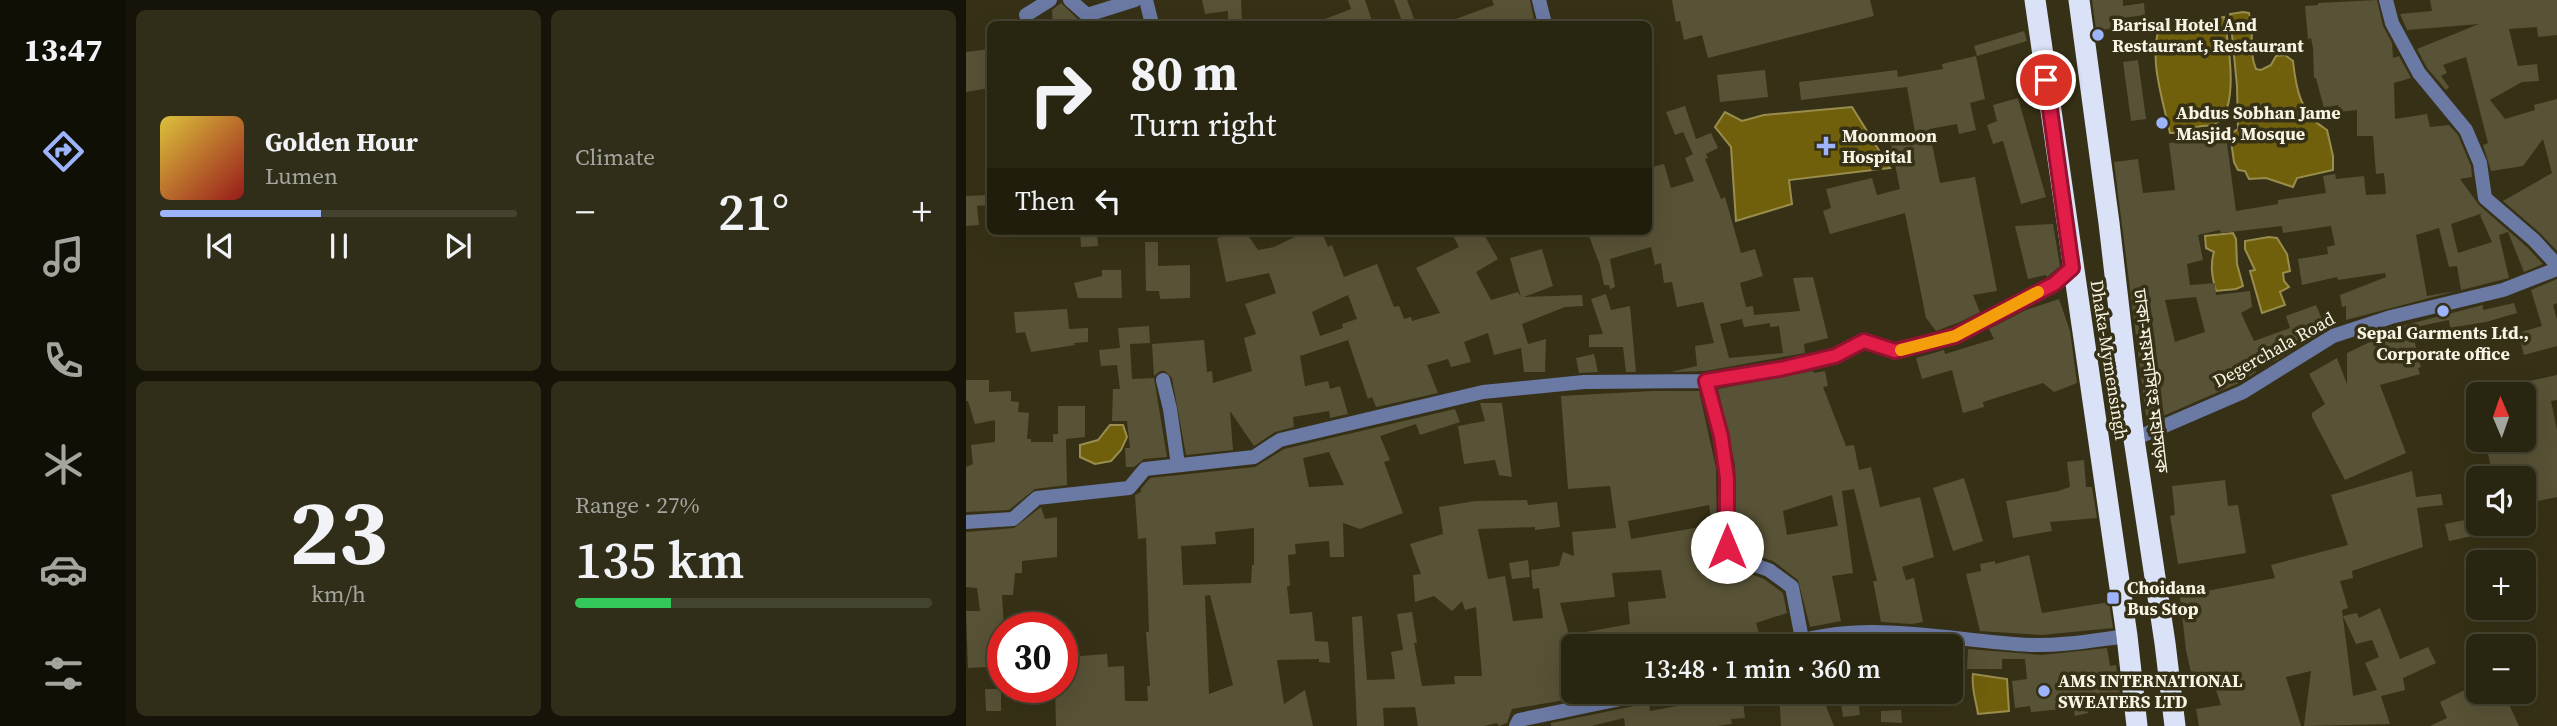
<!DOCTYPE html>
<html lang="en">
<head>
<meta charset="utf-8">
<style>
  body { margin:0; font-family:"Source Serif 4","Noto Sans Bengali",serif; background:#302d19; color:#f1f3f6; height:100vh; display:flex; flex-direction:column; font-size:26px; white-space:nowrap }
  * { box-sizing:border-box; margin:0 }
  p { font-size:23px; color:#a5a59f }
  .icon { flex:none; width:38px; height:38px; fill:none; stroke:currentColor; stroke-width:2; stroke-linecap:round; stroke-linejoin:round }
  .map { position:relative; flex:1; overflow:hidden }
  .drawer { display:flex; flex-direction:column; gap:10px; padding:10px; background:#161409; width:840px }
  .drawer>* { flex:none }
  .banner { position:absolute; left:21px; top:21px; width:665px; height:214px; border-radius:10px; box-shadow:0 7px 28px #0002,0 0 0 2px #444230; background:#282510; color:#f1f3f6; overflow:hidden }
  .needle { width:46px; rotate:358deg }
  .tools { position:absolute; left:1500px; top:382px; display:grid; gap:14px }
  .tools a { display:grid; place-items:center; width:70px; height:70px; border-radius:10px; background:#282510; box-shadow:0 7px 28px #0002,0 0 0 2px #444230; font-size:35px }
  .speed { position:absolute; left:21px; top:612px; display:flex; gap:14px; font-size:35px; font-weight:700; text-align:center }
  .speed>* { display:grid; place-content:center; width:91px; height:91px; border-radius:50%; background:#282510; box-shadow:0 7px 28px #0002,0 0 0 2px #444230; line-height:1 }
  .speed .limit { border:10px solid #d22; background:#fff; color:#111 }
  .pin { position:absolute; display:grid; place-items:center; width:60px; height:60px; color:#fff; margin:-30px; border:4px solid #fff; border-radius:50%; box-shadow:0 2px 7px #0007 }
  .me { position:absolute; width:77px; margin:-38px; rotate:0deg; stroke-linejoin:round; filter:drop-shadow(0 0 5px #0008) }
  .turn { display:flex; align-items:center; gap:24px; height:147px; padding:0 28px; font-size:32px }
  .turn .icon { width:91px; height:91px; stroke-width:2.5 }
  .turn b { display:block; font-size:49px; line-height:60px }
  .then { display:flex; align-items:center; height:66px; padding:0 28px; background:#0003; gap:14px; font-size:26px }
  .big { font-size:52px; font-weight:600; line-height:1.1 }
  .drawer .widget { flex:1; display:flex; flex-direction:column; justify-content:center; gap:10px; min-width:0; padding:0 24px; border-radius:10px; background:#302d19 }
  .drawer .dial { align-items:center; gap:0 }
  .dial b { font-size:91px; line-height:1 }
  .song { display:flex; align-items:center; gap:21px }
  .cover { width:84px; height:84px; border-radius:10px; background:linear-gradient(135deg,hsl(50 70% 55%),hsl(0 70% 35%)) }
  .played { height:7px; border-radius:4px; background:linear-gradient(90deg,#9db4fd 45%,#444230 45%) }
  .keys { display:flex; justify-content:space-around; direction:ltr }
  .heat { display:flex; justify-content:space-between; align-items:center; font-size:38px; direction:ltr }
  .charge { height:10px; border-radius:5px; background:linear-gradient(90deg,#34c759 27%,#444230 0) }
  .drawer .tiles { flex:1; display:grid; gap:10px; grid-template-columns:repeat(2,1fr) }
  .trip { position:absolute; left:595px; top:634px; width:402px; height:70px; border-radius:10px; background:#282510; box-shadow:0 7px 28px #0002,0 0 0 2px #444230; font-weight:600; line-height:70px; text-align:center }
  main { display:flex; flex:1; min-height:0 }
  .dock { display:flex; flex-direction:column; width:126px; justify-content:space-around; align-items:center; background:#100f06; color:#a5a59f }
  .dock .icon { width:49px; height:49px }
  .dock .current { color:#9db4fd }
  .dock b { font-size:32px; color:#f1f3f6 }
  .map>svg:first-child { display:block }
  .water { fill:#70600c; stroke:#998d4d; stroke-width:2 }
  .building { fill:#585236; fill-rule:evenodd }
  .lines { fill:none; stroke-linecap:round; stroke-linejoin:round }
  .minor { stroke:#6b79a5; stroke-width:14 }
  .highway { stroke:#dae2f8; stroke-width:21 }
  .route-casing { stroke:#92132f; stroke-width:18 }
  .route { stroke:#e11d48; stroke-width:12 }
  .slow { stroke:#f59e0b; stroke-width:12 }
  .poi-dot { fill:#9db4fd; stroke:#363116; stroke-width:2.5 }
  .labels { text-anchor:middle; stroke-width:7; stroke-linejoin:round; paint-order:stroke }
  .poi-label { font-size:18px; font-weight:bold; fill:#f8f5e5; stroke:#363116; text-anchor:start }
  .street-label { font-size:18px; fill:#f8f5e5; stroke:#363116 }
</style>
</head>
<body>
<main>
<nav class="dock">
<b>13:47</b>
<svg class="icon current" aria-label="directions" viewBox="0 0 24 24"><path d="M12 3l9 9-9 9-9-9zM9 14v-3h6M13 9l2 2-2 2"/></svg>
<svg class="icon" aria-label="music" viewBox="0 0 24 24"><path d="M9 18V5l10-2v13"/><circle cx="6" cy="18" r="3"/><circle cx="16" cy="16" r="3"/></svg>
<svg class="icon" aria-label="phone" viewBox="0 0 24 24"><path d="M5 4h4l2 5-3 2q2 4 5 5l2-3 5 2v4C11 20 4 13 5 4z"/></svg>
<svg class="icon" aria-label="climate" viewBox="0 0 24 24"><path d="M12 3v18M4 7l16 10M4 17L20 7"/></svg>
<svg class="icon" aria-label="car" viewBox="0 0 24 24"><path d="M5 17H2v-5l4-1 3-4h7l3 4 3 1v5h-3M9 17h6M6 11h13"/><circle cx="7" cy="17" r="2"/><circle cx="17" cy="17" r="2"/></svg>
<svg class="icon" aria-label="filters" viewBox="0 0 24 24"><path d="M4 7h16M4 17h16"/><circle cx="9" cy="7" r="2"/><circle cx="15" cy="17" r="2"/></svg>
</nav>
<section class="drawer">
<div class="tiles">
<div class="widget">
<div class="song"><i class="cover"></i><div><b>Golden Hour</b><p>Lumen</p></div></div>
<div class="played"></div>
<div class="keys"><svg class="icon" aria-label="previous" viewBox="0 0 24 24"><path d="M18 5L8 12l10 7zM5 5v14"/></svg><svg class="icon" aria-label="pause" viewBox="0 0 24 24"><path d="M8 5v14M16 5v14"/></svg><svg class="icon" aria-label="next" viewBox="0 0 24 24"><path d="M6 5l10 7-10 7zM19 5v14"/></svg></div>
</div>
<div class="widget"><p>Climate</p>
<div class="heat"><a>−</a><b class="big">21°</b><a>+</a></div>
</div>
<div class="widget dial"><b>23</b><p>km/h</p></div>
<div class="widget"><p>Range · 27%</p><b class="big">135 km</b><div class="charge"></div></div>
</div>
</section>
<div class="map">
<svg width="1591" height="726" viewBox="0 0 1591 726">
  <rect width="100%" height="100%" fill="#363116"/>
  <!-- water -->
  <path class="water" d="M1277,12L1283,13C1289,32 1282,51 1290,69L1295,70L1305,65L1310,56L1319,55L1327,61C1330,90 1335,115 1361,130L1367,156V170L1331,178L1327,187L1300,178L1283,179L1279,171L1272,170L1268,162L1264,134L1272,129L1271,86L1264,14Z
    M1258,17C1262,42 1274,107 1251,123C1246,127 1242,125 1236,126C1224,128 1215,133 1204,133C1197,100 1182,58 1194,25L1206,27Z
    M886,107L924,168L823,180L826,204L770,221L765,147L749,127L759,112L776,121L798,115Z
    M1267,233L1270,239L1271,264L1277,286L1270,289L1250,291C1246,277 1244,265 1248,252L1240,248L1239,236Z
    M1303,237L1311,238L1321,254L1324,271L1317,273L1318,281L1323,287L1314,292L1319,305L1296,313L1284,271L1289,270L1279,249V241Z
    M144,425H157L161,437L155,450L145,461L129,464L114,457V445L132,440Z
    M1007,674L1041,679L1043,711L1012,714C1010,700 1005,688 1007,674Z"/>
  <!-- building -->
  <path class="building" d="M236,0H275L276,24H262V11L239,14Z
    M382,0H399L407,24H346L385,9Z
    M428,0H441L450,24H437Z
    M526,0H564L569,24H476L528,5Z
    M706,0H904L908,16L742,58L736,35L718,40L714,21L710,22Z
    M1126,0H1157V6L1178,3L1179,15L1156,18L1157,28L1130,30Z
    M1411,0L1417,26L1426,43L1427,58L1433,56L1445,78L1428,83L1429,119L1461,114L1464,127L1483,125L1492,135L1505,166L1506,177L1494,179L1513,205L1561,247L1577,264L1558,272L1542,232L1533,235L1543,278L1495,290L1491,266L1483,267L1473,228L1450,235L1461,296L1490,291L1380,320V306L1376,307L1374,295L1420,277L1419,273L1372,280L1371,277L1336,285L1332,259L1362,254L1361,247L1369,245L1365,226L1317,233L1316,226L1255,233L1254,230L1232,235L1237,260L1221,264L1224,285L1249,283L1250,295L1284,291L1286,307L1275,313L1288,341L1324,328L1320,316L1350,305L1360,329L1311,360L1289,367L1290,372L1273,383L1181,423L1148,162L1172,159L1177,193L1209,190L1203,143L1260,136L1270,211L1312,204V200L1360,193L1357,176L1369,174L1370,179L1398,176L1400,195L1420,194L1418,173L1410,174L1407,136H1391V110L1373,112L1372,105L1358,108L1350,78H1348L1347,48L1345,38L1342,39L1339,6L1352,5V3ZM1517,213L1514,215L1526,242L1492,253L1485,224ZM1230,297L1239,332L1209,342L1199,300Z
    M1464,0H1591V35L1572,37L1571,27L1543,29L1552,66L1571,64L1573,81L1556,82L1524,100L1539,119L1569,110L1568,105L1591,99V251L1574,233L1537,201L1586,173L1577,139L1557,166L1525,171L1517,145L1522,143L1500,57L1477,65L1481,73L1475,76L1483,87L1480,90L1461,68L1451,49L1513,24L1441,30L1434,14L1466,11Z
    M95,3L115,22L121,24H87L86,10Z
    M1058,31L1061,41L1011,56L1008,46Z
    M24,49V88L0,92V52Z
    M1010,56L1019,99L1004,103L1010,130L993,134L991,124L963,129L974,183L1009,177L1031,291L1007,295L1014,312L994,322L970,331L960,318L939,213L864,234L857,211L865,208L860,189L906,178L911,195L934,189L925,144L950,138L941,87L835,100L833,82L931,70L932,77L977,69L976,64Z
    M1172,60L1180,119L1165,121L1157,62Z
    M799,70L802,97L754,102L751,75Z
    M1052,98L1080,197L1055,204L1037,141L1027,144L1021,125L1031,121L1027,105Z
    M719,106L730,139L745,133L752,148L740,154L742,158L739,159L755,199L759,197L775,253L789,249L797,276L774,283L780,307L787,306L788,315L834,311L827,278L847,277L862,338L838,344L839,353L739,371L705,372L731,366L729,346L748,343L737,302L711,307L706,282L698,283L695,263L689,265L685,247L644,259L649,287L644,289L643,285H638L634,265L621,231H682V168L698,164L705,188L728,181L719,158L727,154L717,132L709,135L700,112ZM776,319L778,327L804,323V327L813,326L817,353L763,358L754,324Z
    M22,195L23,205L11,206L13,225L0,226V196Z
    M1087,224L1094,266L1081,277L1080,275L1062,279L1049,226Z
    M114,231H131L132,246L115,247Z
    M279,231L292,250L308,247L341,231H355L362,247L366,245L378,277L411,264L428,307L433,306L438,319L445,317L446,321L474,313L450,268L493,247L487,236L496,231H516L532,259L510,272L525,300L552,292L555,297L544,258L576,249L587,286L558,297L616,295L617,306L599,307L556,324L562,344L580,339L579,372H558L555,348L528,355L522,333L498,342L505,362L485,367L482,359L461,365L472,393L410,407L406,397L402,399L382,340L334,356L339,386L362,381L364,389L374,386L382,414L364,418L363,411L327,417L328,427L309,432L288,446L264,411L267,450L220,455L206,378L199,371H194L188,376L186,344L238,340L241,372L246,371L247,383L286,371L278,338L290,334L279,304L310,293L303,273L260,282L251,238ZM382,295L391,319L376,324L377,328L354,336L346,312Z
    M179,242H192V266L224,265V298L194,299L193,291H180Z
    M136,270H155L156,298H112L108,283L136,276Z
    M1591,279V303L1587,305L1591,320V346L1558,355L1552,333L1576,326L1565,290Z
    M640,294L645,310L664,306L670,372H660L657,347H623V335L637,334L625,299Z
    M1093,299L1104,331L1111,383L1088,392L1077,383L1017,402L1018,407L997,413L986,370L956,379L950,358L978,350L979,354L1028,339L1023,329L1060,310Z
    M1548,303L1551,313L1520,322L1484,328L1483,320L1445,328L1455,367L1452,368L1454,374L1414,385L1440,453L1379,480L1346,417V413L1359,404L1343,374L1371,358L1381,384V353L1406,341L1404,334L1517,305V310Z
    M101,309L103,329L122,328V342L108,343L109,345L65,352L59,332L50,333L48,312Z
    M183,326L184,343L164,344L166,379L188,378L201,457L178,459L168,467H160L159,448H164L161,421H146L147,389H154L151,365L135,366L133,350L154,348L152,328Z
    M628,354L632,372L613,373L610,358Z
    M847,371L848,373L859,371L862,386L857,387L880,446L888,445L893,470L905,467L914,507L954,497L968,557L936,567L940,580L948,578L957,622L946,624L915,622L907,581H911L888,489L876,491L887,573L866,576L875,621L844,627L832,580L807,561L771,549L769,465L752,389ZM866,495L872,526L821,535L817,511Z
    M1591,375V400L1585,401L1591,430V497L1558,504V478H1527L1519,439H1558V394H1527L1526,389Z
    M0,380H23V392L45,391V401L53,402L52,412L63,413L61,439H65V442H87V434H92V406H119V437L100,439L101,485L69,489L43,510L0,512V467L7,464L5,445L29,442V420L9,424L2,401H0Z
    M687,391H733L750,468L751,538L754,558L760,565L798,579L817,593L821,613L790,623L796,643L785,646H607V654L601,656L607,678V691H632L633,694L546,709L541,723L533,726L531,723L518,726H452L449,707L417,708L418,726H391L386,617L396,616L401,680L429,679L425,652L437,650L431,614L446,612L451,643H448L456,686L489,684L488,676H516L510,607L499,610L496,601L486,611L468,596L449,602L447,575L455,574L444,544L477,534L473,507L509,501L561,500L562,505L591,502L594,527L569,530V527L512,529L522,579L539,576L547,621L577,618L573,588L567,589L565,570L593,566L597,552L608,556L606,532L650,528L644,486L602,489L595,396ZM743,505L746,525L665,539L662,521ZM695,570L700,598L662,602L664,624L603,635L594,603L649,597L646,573Z
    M514,403H536L546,477L533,475L529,460L498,464L492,426L519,421Z
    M489,409L494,422L454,435L450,424L414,436L424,460L418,462L437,513L394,529L377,523L378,557H364L363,541L329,544L330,554L322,555L324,586H321L324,614L346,612L349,641L362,642L364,663L353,662V659L311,660L318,704L339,690L347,726H90L89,688H96V656L101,655V651L113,650L114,656L141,654L142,667L158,666L159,701H182L181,686H184L180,632H183L180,538L172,539L169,495L175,492V489L184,478L289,467L318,449ZM363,452L378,485L343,487L337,458ZM288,528V565H286L285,583L217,585L215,546L250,544L249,532ZM244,595L267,685L243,694L239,596Z
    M1118,460L1120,487H1126L1131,518L1084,522L1086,531L1047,538L1040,501L1092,491L1104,487L1101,462Z
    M1446,471L1450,497L1475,494L1477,505L1451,508L1457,547L1386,571L1387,578L1374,581L1382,608L1376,610L1387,696L1411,690L1399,663L1413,657L1406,640L1390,644L1377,616L1391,613L1393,618L1414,608L1434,659L1462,647L1470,663L1437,678L1439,690L1415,696L1424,724L1338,726L1345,671L1320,677L1335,726H1233L1230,709L1255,705L1247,681L1228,686L1220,650L1214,596L1309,578L1305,565L1382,545L1365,495Z
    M998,478L1017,541L987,551L967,488Z
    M1259,480L1262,506L1272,505L1280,553L1212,564L1204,516L1209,515L1206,486Z
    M75,507L79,519L91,517V557L56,561V573H49L47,595H36L38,628L37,669H22V667L2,668L0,611H14L11,588L0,587V532L48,528Z
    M1504,519L1507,536L1483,541L1479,524Z
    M1063,555L1076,613L1143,602L1147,628L1076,635L1014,631L1000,574L1015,571L1014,564L1029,561V564Z
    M562,560L564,577L546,579L543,563Z
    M1141,648L1144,666L1150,665L1155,703L1145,705L1144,700L1120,704L1122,713L1109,716L1107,708L1065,712L1064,706L1049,708L1046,681L1061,679L1059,659H1036V669H1001L1002,649L1076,655Z
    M1507,686L1509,691H1537L1553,726H1464L1481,718L1474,702Z
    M19,689H35V711H20Z
    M743,691H749V694L762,692L763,702L777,701L779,718L765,719L766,724L751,726H659L658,718L625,726H585V723L683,703L684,711L711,706L709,696Z
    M807,691H854L868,726H815L814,708Z
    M873,691H891L894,715L877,717Z
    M935,710L936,723L915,722V711Z"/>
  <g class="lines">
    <!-- minor -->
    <path class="minor" d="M104,0L121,15L169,0
      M180,0L186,24
      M573,0L579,24
      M1420,0L1426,23L1453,73L1500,130L1514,163L1519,198L1568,240L1591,265
      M60,15L84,0
      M197,380L204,409L212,465
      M740,381C748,413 759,446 761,479C763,504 757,531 763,556L803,570L826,587L836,639
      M1168,439L1277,392L1367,336L1425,317L1537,290L1591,269
      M0,522L47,519L71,498L163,488L179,469L288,457L314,440L517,392L618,382L740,381L814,369L869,356L898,341L929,351L989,336L1088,284L1106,268
      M818,646C897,617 984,641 1064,645C1097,646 1129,640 1161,636
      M550,726L553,720L693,691"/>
    <!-- highway -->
    <path class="highway" d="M1069,0L1161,636L1171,726
      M1113,0L1143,223L1168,439L1199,643L1209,726"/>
  </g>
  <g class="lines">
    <defs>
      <path id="route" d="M761,547V478L755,436L740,381L814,369L869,356L898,341L929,351L989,336L1088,284L1106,268L1080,80"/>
    </defs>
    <!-- route casing -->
    <use href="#route" class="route-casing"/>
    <!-- route -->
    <use href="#route" class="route"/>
    <!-- slow -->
    <path class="slow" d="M935,350L989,336L1072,292"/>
  </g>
  <!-- markers -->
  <g class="poi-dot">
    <circle cx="1132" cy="35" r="7"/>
    <circle cx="1196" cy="123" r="7"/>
    <path d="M856.5 135.5h7v7h7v7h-7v7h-7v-7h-7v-7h7z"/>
    <circle cx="1477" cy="311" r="7"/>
    <rect x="1140" y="591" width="14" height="14" rx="3.5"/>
    <circle cx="1078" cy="691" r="7"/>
  </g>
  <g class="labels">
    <!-- poi labels -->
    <g class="poi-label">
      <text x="1146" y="31">Barisal Hotel And<tspan x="1146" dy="21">Restaurant, Restaurant</tspan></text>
      <text x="1210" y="119">Abdus Sobhan Jame<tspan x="1210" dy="21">Masjid, Mosque</tspan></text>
      <text x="876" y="142">Moonmoon<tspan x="876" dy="21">Hospital</tspan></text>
      <text x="1477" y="339" text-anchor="middle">Sepal Garments Ltd.,<tspan x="1477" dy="21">Corporate office</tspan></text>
      <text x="1161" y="594">Choidana<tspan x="1161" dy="21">Bus Stop</tspan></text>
      <text x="1092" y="687">AMS INTERNATIONAL<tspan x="1092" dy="21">SWEATERS LTD</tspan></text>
    </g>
    <!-- street labels -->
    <g class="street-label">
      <text transform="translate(1308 350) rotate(-29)" y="6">Degerchala Road</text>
      <text transform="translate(1143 360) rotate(81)" y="6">Dhaka-Mymensingh</text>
      <text transform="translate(1185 381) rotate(83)" y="6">ঢাকা-ময়মনসিংহ মহাসড়ক</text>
    </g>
  </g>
</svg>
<div class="tools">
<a><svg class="needle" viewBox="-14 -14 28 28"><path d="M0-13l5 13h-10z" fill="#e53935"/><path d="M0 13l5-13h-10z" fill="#a5a59f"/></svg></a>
<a><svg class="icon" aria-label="sound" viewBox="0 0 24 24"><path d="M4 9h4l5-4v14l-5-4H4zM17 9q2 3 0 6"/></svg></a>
<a>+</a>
<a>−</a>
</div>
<div class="speed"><div class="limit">30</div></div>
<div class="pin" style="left:1080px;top:80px;background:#d93025"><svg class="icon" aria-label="arrive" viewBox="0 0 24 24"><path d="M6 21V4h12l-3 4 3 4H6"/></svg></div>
<svg class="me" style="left:761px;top:547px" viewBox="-20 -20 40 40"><circle r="19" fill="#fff"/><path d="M0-13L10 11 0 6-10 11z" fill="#e11d48"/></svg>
<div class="trip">13:48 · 1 min · 360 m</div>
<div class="banner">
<div class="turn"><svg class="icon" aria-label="right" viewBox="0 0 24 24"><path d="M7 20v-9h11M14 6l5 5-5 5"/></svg><div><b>80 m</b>Turn right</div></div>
<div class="then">Then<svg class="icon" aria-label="left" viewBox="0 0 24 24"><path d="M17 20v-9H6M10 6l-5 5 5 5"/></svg></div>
</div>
</div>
</main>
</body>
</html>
